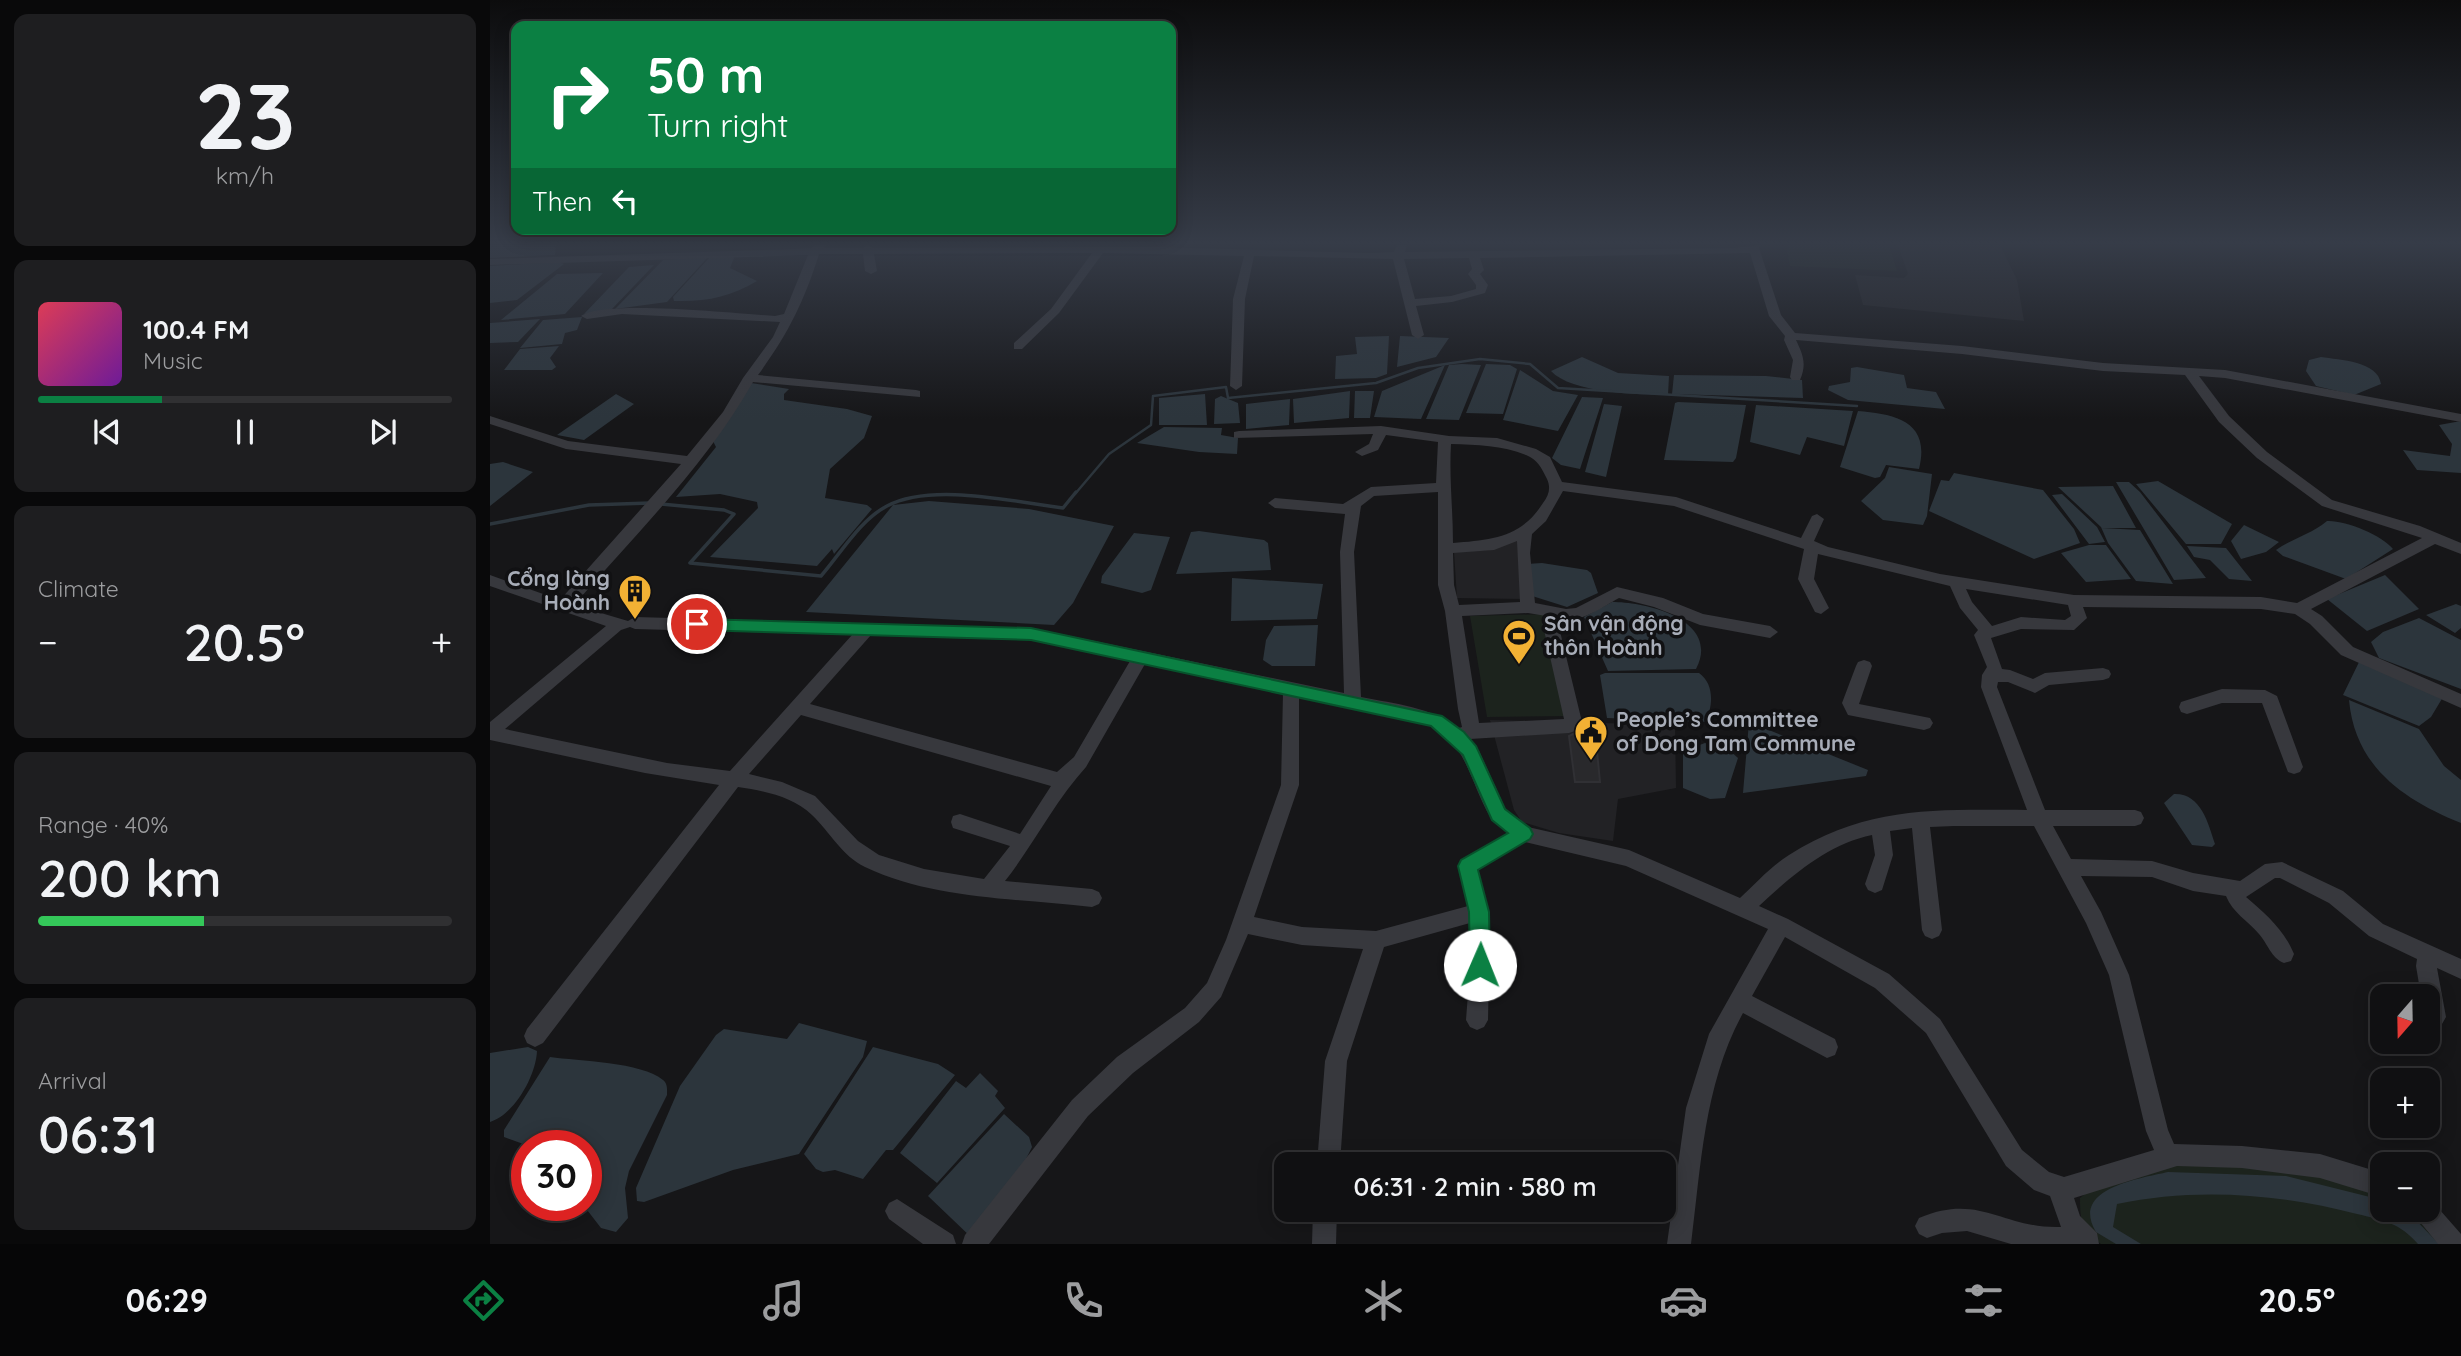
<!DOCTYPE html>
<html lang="en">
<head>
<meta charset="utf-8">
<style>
  body { margin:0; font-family:Quicksand,sans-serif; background:#1e1e20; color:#f1f3f6; height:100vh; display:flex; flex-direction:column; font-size:26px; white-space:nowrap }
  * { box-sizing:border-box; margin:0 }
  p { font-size:23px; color:#9c9d9f }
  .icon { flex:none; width:38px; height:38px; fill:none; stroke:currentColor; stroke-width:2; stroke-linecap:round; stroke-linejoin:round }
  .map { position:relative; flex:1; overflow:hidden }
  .details { display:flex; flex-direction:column; gap:14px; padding:14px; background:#09090a; width:490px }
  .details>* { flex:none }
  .hud { position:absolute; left:21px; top:21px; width:665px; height:214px; border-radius:14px; box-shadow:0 4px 18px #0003,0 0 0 2px #303032; background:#0b8043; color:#fff; overflow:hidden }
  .needle { width:46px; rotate:200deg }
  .tools { position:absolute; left:1880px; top:984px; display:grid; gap:14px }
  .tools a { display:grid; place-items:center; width:70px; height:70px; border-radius:14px; background:#101012; box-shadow:0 4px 18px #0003,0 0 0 2px #303032; font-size:35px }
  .speed { position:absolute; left:21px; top:1130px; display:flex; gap:14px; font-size:35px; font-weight:700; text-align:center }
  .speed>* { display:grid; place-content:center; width:91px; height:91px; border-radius:50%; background:#101012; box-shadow:0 4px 18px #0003,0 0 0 2px #303032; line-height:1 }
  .speed .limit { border:10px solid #d22; background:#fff; color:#111 }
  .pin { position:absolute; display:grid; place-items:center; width:60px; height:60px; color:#fff; margin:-30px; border:4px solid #fff; border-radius:50%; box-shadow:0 2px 7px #0007 }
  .me { position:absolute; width:77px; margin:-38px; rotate:1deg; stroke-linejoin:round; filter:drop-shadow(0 0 5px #0008) }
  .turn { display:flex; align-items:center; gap:24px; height:147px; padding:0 21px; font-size:32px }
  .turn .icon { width:91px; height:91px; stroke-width:2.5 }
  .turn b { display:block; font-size:49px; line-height:60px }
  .then { display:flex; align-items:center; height:66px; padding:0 21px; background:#0003; gap:14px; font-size:26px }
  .big { font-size:52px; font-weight:600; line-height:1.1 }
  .details .card { flex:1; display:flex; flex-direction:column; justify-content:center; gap:10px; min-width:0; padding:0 24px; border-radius:14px; background:#1e1e20 }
  .details .dial { align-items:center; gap:0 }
  .dial b { font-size:91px; line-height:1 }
  .song { display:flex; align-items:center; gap:21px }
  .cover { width:84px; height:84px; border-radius:10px; background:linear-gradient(135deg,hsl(350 70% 55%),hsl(280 70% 35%)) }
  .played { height:7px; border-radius:4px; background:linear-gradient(90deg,#0b8043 30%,#303032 30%) }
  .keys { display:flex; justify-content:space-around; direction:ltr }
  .heat { display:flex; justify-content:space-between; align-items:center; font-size:38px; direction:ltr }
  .charge { height:10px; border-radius:5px; background:linear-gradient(90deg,#34c759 40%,#303032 0) }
  .trip { position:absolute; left:784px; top:1152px; width:402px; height:70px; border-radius:14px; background:#101012; box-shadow:0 4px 18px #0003,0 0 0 2px #303032; font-weight:600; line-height:70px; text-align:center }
  .tab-bar { display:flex; height:112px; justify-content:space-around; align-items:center; background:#060607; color:#9c9d9f }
  .tab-bar .icon { width:49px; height:49px }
  .tab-bar .selected { color:#0b8043 }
  .tab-bar b { font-size:32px; color:#f1f3f6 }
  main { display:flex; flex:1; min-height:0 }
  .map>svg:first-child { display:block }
  .built { fill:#222225 }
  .green { fill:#1c231d }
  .water { fill:#2c353c }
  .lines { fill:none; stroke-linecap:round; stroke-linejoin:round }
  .stream-far1 { stroke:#2c353c; stroke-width:2.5 }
  .stream { stroke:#2c353c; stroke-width:3.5 }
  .building { fill:#29292c; stroke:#303034; stroke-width:2 }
  .minor { fill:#37383d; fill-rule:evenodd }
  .route { fill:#0b8043; stroke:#07532c; stroke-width:2 }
  .labels { text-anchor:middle; stroke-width:7; stroke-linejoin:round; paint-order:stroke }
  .poi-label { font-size:21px; font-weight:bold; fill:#a8adb8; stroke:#111113; text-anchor:start }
</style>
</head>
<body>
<main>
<section class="details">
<div class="card dial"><b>23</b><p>km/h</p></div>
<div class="card">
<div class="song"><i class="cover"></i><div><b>100.4 FM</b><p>Music</p></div></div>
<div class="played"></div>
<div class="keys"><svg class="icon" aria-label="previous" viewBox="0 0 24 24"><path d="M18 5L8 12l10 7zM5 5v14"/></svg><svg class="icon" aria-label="pause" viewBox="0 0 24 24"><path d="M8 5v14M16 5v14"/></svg><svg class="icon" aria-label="next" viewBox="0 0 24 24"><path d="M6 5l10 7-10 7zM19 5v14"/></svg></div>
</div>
<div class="card"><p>Climate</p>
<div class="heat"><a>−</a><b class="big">20.5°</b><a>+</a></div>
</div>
<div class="card"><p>Range · 40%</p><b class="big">200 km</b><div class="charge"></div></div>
<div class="card"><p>Arrival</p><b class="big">06:31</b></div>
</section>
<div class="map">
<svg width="1971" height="1244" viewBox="0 0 1971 1244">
  <rect width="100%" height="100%" fill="#161618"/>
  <!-- built -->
  <path class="built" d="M1408,245H1510L1527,280L1534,321L1373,305L1365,275L1414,278L1418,274Z
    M1031,537L1033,599L967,598L964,552L1000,550Z
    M1000,720L1185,725L1186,788L1128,799L1123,841L1069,833L1032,822L1024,810Z"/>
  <!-- green -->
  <path class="green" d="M1296,245H1399L1407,271L1300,266Z
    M1059,614L1081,716L997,717L980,616Z
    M1690,1164L1781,1168L1826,1176L1892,1193V1209H1922L1954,1244H1611C1592,1229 1590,1222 1590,1198L1601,1189Z"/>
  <!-- water -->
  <path class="water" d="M0,245H66L65,255L0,258Z
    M241,255L244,258L240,268L267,281C241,297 215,302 184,301L183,297L219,258Z
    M219,256L177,302L125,309L173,260Z
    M68,262L74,264L27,300L0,303V266Z
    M164,265L122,309L94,314L139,267Z
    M113,273L75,314L11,320L67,274Z
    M92,317L87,330L75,333L72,344L30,348L53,320Z
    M50,319L28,342L0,343V323Z
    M899,336L897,374L886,378L845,379L846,356L867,354L865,337Z
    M910,336L959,338L946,357L907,367Z
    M69,346L60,358L66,367L62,370H14L30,349Z
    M1092,357L1128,373L1179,376L1178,395C1149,395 1081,393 1061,371Z
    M1831,357C1850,360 1888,361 1891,384L1864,395L1826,386L1816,371L1819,360Z
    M972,364L991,365L969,420L936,419L959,365Z
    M996,364L1020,365L1027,369L1013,414L976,413Z
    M955,365L931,419L884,417L892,391Z
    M1367,367L1414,375L1417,388L1446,392L1455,409L1358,400L1338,390L1339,386L1360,382L1361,368Z
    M1030,370L1063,391L1088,395L1068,431L1013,420Z
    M1184,375L1276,376L1312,380L1313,398L1182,394Z
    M261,383L299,389L294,394V400L357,409L382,416L374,438L340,469L335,498L377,505L382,509L344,554L342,549L327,566L220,557L268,508L267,502L230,494L186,497L226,447L223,441Z
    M860,391L859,418L804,423L803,399Z
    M865,391H884L880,418H864Z
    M126,394L144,404L94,440L67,435Z
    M715,394L717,425H669V398Z
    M731,396L748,403L750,423L724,424L725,399Z
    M1092,397L1113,398L1090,469L1071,465L1062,458Z
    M800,399L799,425L756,429V404Z
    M1188,402L1256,405L1246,458L1243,462L1174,460L1185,403Z
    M1114,404L1132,406L1116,477L1095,472Z
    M1266,405L1363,411L1354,446L1317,437L1310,455L1260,442Z
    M1368,411C1405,414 1441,421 1429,469L1396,465L1390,477L1385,478L1350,467Z
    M1971,421V473L1927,470L1913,450L1960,456L1962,444L1949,425Z
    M674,427L732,428L731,435L748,438L747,454L709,452L647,443Z
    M13,462L43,472L0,506V464Z
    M1399,467L1442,474L1437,516L1433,525L1393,520L1371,501L1395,478Z
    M1464,473L1553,490L1584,529L1590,543L1544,559L1439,511L1451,480L1459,481Z
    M1668,481L1742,524L1731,544H1696L1646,484Z
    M1626,482H1639L1650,492L1716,578L1684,580Z
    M1623,486L1646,528H1612L1650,530L1683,584L1646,581L1618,543L1611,527L1568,487Z
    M1572,494L1607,527L1615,542L1599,544L1562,495Z
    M439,501L539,509L624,526L583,603L564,625L316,612L403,505Z
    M1837,521C1855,520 1892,535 1903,549L1856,579L1793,556L1786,550C1803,538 1820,535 1837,521Z
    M1754,525L1789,542L1776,552L1751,559L1741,541Z
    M709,531L774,540L778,543L781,570L686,574L701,532Z
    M644,533L680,537L661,590L652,593L611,583L612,576Z
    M1599,545H1616L1641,579L1596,582L1571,553Z
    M1697,546L1736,548L1762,581L1739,579L1720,560L1704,557Z
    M1052,563L1097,570L1101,573L1108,593L1077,607L1039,595L1037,564Z
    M1895,575L1929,609L1877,631L1837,599Z
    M742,578L833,584L827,619L741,621Z
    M1122,602C1159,602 1231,621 1206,669L1118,671L1094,617Z
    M1966,604L1971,606V628L1965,633L1936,615Z
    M1929,618L1971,640V689L1889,658L1881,642L1893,632Z
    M828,625L825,666H782L773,660L776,640L784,626Z
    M1870,660L1953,697L1941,717L1929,726L1853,695Z
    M1115,673H1209C1225,684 1223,708 1215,722L1117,718L1110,675Z
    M1859,700L1929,729L1954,766L1971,780V823C1914,800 1865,767 1859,700Z
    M1259,722L1378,770L1376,776L1253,793Z
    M1215,743L1239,750L1248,758L1235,798L1220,799L1193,788V751Z
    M1684,794C1711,793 1718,823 1725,844L1722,847L1702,845L1674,803Z
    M309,1023L377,1041L373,1057L309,1154L243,1170L154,1202L147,1201L146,1188L190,1086L226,1035L234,1029L297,1039Z
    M38,1047L47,1051C46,1076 24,1115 0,1122V1053Z
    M383,1047L448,1064L465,1075L403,1150H396L373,1179L345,1170L333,1172L326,1169L314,1154Z
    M60,1057C88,1061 152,1062 173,1080C178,1084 177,1090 177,1095L139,1171L135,1188L138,1218L126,1232L111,1228L94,1206L96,1146H39L14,1137V1130Z
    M490,1073L508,1091L505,1096L515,1108L447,1183L410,1153L466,1081L476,1088Z
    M514,1114L539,1137L542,1147L523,1185L483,1239L438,1196Z
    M1678,1172L1796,1176L1892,1200V1209L1917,1211L1949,1244H1928C1910,1223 1893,1220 1867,1214C1789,1194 1707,1187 1627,1204L1623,1227L1651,1244H1626L1606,1232C1580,1189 1647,1179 1678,1172Z"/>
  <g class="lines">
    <!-- stream-far1 -->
    <path class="stream-far1" d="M585,494L619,454L661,425L663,396L736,387L738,398L886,383L928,368L990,359L1040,364L1068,388L1367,406"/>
    <!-- stream -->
    <path class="stream" d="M171,504L234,510L244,514L200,563L331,576C351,553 370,520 397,506C442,482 524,502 573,508L586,492
      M0,524L99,505L160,503"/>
  </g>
  <!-- building -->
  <path class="building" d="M1089,731H1105L1110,782H1085L1079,736Z"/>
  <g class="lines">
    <!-- minor -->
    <path class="minor" d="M325,245H336L334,248H373L377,245L383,248L668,247L879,253L904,252L907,245H917L915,252L1243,248L1271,245L1269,248L1291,315L1305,333L1472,346L1613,363L1735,370L1971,414V422L1735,378L1709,376L1739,416L1777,452L1842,500L1930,526L1971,543V554L1945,544L1821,609L1832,616L1863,647L1971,694V708L1851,655L1820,624L1805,614L1771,609L1593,607L1597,618L1584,630L1531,629L1501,638L1512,669L1520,670L1543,679L1555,673L1613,668L1619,670L1621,674L1619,678L1613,680L1559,685L1545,693L1518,682H1508L1507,687L1555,810H1645L1651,812L1654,818L1651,824L1645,826H1563L1581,859L1662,861L1703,873L1750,881L1775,864L1792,862L1853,891L1893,924L1971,959V979L1947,968L1956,1017L1952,1024L1945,1027L1937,1024V996H1931L1926,966L1927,959L1879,936L1839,903L1790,878H1785L1756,897C1776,914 1794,930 1804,954L1801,961L1794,963C1781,958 1778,944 1769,934C1757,920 1743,913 1736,896L1703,891L1662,877L1591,876L1611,912L1639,975L1678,1130L1684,1144L1752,1146L1830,1154L1892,1173V1197L1830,1178L1752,1168L1687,1166L1584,1198L1590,1216L1607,1233L1609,1244H1521L1477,1231L1452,1233L1437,1238L1429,1234L1425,1226L1429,1218C1490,1192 1512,1229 1571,1227L1560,1196L1544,1190L1516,1166L1436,1033L1385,988L1295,937L1262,996L1345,1039L1348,1047L1345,1055L1337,1058L1253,1013C1214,1084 1211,1166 1201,1244H1177L1196,1108L1219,1034L1278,929L1136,866L1035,842L988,870L1000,927L998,1020L994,1027L987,1030L980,1027L976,1020L981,954L980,923L894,947L857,1061L850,1164H827L835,1061L873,949L812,945L758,934L731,997L709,1022L643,1073L598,1116L499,1244H472L475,1235L582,1100L627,1057L695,1008L717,983L736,940L791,785L793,693L655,664L596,767C565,801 544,844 515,881L602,889L609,892L612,898L609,904L602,907C527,898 445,900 375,867C352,856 340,832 322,815C302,796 274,791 248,787L53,1043L45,1047L37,1043L34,1036L37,1029L229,785L155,773L0,740V722L116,626L0,586V575L70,600L191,464L76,449L0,424V416L78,441L197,456L233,412L253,378L283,337L290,322L132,314L97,319L91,316C114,299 250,314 285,316L294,314L318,255L0,265V259L304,249L322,248ZM602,253L561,309L524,343V349H532L569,313L613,253L754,256L743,299L740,386L746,390L752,386L755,299L764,256L903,259L922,335L928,339L934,335L926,306L962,302L995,293L998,285L990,274L994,270L990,258L1260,253L1279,316L1295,336L1294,340L1303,360L1300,377L1302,380H1310C1317,364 1313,355 1306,340L1472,354L1613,371L1695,375L1729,422L1767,458L1832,506L1932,538L1807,603L1771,597L1584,595L1450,574L1338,547L1324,541L1334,519L1327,514L1322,516L1311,538L1186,497L1072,482L1060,457L1046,449L1007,438L959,436L891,426L749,431L744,432V438L883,434L879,444L865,452L872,456L888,450L896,435L948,442L946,483L881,487L853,504L785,498L778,503L785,508L855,514L850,552L854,693L542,628L145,617L138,621L84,605C146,534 216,465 263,382L430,397V391L426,390L268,375C298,334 314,302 329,254H373L375,271L381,274L387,271L384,254ZM979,258L982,269L978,274L986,285V289L961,296L925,299L914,259ZM961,444C987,445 1012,445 1036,455C1048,460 1051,467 1057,479C1061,488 1059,495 1053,503C1031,538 1001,540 963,543C963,510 959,478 961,444ZM1073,491L1184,506L1314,549L1308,579L1325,612L1331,614L1339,608L1324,579L1328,554L1460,586L1470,608L1488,630L1484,635L1497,667L1492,675L1491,687L1537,810C1446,810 1379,805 1299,855C1281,866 1265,884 1250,898L1139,850L1038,827L1016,810L989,751L980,739L1079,733L1085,731L1092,722L1067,619C1090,624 1109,609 1129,598L1164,607L1210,625L1280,638L1288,632L1280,626L1213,614L1173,598L1127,587L1086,608L1076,609L1045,603L1040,553L1042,534L1056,521ZM948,492V585L955,611L968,709L972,727L969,728C940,707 906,704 871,697L864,552L871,506L884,496ZM1027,541L1030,602L969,605L964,585L963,553L1004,550ZM1476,589L1578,605L1581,616L1575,620L1531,617L1502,626L1482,602ZM1038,613L1056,616L1052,621L1074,719L989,723L972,616ZM140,627L145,629L362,635L240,771L177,763L15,729L131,630ZM381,635L542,640L640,661L584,757L567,772L320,704ZM809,697L931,722C979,740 978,781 1001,818C1005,824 1013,829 1018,833L971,860L969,872L978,906L886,931L812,927L764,917L809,785ZM311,715L561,786L530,834L470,814L463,816L461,822L463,828L520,846L494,879L434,869L389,855L368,841L325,796L292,782L259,774ZM1464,826H1544L1596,923L1619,975L1656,1131L1664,1150L1574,1177L1559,1172L1532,1150L1450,1019L1399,974L1298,919L1269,906C1301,876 1338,844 1382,835L1385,855L1375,884L1378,890L1385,893L1392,890L1403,855L1400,831L1422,828L1432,930L1435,936L1442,939L1449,936L1452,930L1440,827Z
      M1374,660L1380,662L1382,666L1369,704L1440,718L1443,723L1440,728L1434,730L1358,715L1352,703L1366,666L1368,662Z
      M1732,689L1775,690L1787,696L1813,767L1810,772L1804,774L1798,772L1772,703H1732L1697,714L1691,712L1689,707L1691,702Z
      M407,1199L463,1235L466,1244H433L399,1219L395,1211L399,1203Z
      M1937,1199L1942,1201L1971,1234V1244H1948L1926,1217L1922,1209H1937Z
      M823,1209H847L846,1244H822Z"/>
  </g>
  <!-- sky -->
  <linearGradient id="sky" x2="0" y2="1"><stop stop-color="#0c0c0d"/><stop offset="0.58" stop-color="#363c48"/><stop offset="1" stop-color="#363c48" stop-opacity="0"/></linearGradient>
  <rect width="1971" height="419" fill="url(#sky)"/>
  <!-- route -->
  <path class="route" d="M207,619L541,628L952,716L974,732L986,746L1015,809L1040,828L1043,834L1040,839L988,870L999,912L1000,965L997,972L990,975L983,972L980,965L979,912L968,866L971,860L1018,833L1002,820L973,755L941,726L541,640L207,630L199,624Z"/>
  <!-- icons -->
  <defs>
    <symbol id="building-pin" viewBox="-11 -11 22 30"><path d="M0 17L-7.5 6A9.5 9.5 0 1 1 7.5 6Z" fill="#f2b134" stroke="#111113"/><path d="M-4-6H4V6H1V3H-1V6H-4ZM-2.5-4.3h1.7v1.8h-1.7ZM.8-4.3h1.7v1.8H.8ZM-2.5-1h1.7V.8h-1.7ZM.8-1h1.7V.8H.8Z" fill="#111"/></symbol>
    <symbol id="stadium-pin" viewBox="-11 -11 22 30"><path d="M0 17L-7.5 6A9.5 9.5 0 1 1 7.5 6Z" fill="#f2b134" stroke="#111113"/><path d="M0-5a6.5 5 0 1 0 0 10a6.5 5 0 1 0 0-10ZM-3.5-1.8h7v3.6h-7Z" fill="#111"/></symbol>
    <symbol id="civic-pin" viewBox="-11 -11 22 30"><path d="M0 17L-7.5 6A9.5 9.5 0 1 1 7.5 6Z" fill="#f2b134" stroke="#111113"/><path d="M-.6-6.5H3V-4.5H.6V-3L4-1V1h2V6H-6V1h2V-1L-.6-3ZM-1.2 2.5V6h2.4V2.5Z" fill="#111"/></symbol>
  </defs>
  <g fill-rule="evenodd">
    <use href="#building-pin" x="126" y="572" width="38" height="52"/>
    <use href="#stadium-pin" x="1010" y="617" width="38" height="52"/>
    <use href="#civic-pin" x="1082" y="713" width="38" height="52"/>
  </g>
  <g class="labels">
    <!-- poi labels -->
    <g class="poi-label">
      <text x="120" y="586" text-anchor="end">Cổng làng<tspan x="120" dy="24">Hoành</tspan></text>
      <text x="1054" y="631">Sân vận động<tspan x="1054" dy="24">thôn Hoành</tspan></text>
      <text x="1126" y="727">People’s Committee<tspan x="1126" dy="24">of Dong Tam Commune</tspan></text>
    </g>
  </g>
</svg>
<div class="tools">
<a><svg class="needle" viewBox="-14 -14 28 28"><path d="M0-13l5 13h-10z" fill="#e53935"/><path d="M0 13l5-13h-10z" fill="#9c9d9f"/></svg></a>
<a>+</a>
<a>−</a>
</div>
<div class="speed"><div class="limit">30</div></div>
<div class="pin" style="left:207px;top:624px;background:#d93025"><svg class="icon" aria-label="arrive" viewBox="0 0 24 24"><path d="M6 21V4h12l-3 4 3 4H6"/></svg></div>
<svg class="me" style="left:990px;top:965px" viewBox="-20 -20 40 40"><circle r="19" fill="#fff"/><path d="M0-13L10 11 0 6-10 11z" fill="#0b8043"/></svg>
<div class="trip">06:31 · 2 min · 580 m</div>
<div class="hud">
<div class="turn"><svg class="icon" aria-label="right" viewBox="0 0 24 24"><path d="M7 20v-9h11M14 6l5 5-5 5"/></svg><div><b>50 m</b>Turn right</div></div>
<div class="then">Then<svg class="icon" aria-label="left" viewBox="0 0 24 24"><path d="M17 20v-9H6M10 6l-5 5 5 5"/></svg></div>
</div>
</div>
</main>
<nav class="tab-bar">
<b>06:29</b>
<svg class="icon selected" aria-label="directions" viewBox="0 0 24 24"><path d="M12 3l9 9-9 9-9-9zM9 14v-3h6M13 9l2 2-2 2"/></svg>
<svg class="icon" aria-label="music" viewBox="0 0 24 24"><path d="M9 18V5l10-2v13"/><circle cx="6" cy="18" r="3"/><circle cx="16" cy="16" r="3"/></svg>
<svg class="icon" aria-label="phone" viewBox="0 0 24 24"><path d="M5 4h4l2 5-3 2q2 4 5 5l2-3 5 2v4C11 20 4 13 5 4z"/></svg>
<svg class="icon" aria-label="climate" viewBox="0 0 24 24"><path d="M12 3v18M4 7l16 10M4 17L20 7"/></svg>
<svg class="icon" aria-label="car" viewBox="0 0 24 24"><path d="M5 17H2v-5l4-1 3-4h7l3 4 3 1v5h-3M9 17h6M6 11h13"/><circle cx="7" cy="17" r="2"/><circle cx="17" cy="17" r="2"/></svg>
<svg class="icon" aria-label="filters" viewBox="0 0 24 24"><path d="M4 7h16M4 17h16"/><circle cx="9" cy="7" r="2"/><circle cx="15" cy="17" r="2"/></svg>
<b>20.5°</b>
</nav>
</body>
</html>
